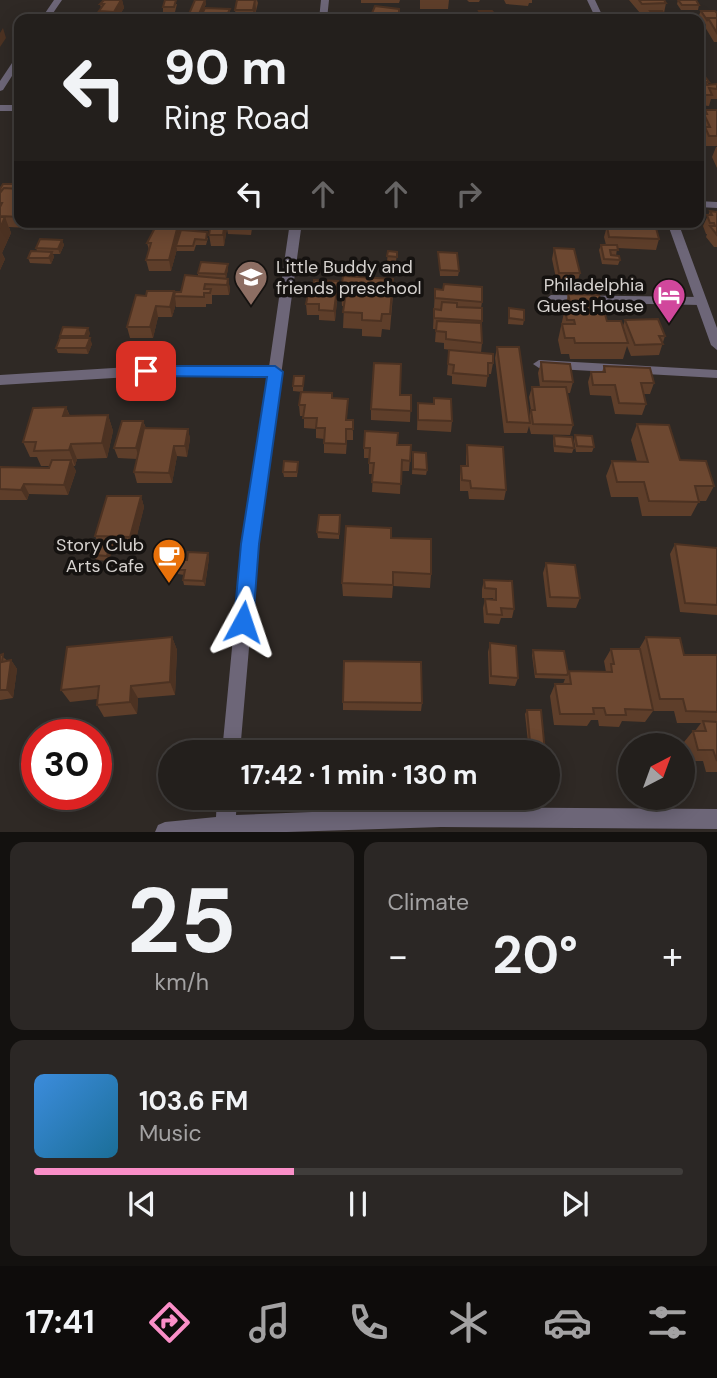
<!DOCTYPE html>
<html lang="en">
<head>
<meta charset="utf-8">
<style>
  body { margin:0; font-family:"DM Sans",sans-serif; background:#2b2725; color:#f1f3f6; height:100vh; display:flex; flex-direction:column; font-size:26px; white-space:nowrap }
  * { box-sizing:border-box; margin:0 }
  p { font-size:23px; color:#a3a2a3 }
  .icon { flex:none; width:38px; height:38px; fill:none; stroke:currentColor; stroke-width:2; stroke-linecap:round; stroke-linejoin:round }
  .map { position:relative; height:832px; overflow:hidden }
  .details { display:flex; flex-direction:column; gap:10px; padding:10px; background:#13110f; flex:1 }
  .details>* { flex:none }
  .guide { position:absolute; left:14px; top:14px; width:690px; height:214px; border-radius:14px; box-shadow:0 4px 18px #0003,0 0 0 2px #403d3b; background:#231f1c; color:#f1f3f6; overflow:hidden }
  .needle { width:46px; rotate:41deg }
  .tools { position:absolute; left:618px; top:733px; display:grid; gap:14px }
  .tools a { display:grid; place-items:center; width:77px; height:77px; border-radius:50%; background:#231f1c; box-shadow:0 4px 18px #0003,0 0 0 2px #403d3b; font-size:35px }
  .speed { position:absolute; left:21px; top:719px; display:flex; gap:14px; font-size:35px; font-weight:700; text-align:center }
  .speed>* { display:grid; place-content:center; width:91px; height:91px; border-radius:50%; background:#231f1c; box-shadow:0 4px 18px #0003,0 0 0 2px #403d3b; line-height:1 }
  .speed .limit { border:10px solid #d22; background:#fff; color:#111 }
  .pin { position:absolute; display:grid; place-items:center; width:60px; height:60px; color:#fff; margin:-30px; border-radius:14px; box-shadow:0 4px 10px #0006 }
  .me { position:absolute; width:77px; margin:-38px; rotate:5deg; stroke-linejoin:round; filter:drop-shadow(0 0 5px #0008) }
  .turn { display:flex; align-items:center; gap:24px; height:147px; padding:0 35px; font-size:32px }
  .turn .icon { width:91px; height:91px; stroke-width:2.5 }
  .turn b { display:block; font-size:49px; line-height:60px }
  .lanes { display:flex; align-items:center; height:66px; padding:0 35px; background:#0003; justify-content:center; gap:35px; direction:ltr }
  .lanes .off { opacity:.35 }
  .big { font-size:52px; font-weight:700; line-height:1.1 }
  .details .card { flex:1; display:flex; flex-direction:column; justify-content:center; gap:10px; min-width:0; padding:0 24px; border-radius:14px; background:#2b2725 }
  .details .dial { align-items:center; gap:0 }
  .dial b { font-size:91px; line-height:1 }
  .song { display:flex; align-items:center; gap:21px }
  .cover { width:84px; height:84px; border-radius:10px; background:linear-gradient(135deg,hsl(210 70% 55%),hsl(200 70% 35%)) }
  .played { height:7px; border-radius:4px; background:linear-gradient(90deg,#fa8fc8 40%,#403d3b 40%) }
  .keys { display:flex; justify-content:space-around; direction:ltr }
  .heat { display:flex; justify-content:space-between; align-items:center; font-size:38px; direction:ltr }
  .details .tiles { flex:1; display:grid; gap:10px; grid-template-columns:1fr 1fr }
  .card:last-child { grid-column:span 2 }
  .trip { position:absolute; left:158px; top:740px; width:402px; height:70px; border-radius:35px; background:#231f1c; box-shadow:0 4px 18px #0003,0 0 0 2px #403d3b; font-weight:700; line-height:70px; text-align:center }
  .dock { display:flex; height:112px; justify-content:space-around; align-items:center; background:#0e0c0b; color:#a3a2a3 }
  .dock .icon { width:49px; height:49px }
  .dock .selected { color:#fa8fc8 }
  .dock b { font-size:32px; color:#f1f3f6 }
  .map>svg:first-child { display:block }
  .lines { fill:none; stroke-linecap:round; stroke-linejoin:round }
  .lane { fill:#6d6678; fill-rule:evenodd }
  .street { fill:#6d6678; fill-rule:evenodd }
  .wall { fill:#5e3e2a }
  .shaded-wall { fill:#4c3222 }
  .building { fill:#6d4831; stroke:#4c3222; stroke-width:2 }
  .route { fill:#1a73e8; stroke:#114b97; stroke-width:2 }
  .labels { text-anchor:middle; stroke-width:7; stroke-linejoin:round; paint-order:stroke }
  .poi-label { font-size:18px; fill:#d6d2cf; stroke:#151210; text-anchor:end }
</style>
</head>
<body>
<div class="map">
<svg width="717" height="832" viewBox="0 0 717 832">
  <rect width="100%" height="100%" fill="#2f2925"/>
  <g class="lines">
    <!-- lane -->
    <path class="lane" d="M551,295L700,297L705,301L700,305L547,302L546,299Z
      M539,360L717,370V378L539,368L533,364Z"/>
    <!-- street -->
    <path class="street" d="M54,0H62L49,19H41Z
      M321,0H329L327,19H319Z
      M587,0H595L604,19H596Z
      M19,56V65L3,90L0,91V81L16,57Z
      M0,105H19V111H0Z
      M698,201L717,202V208L698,207Z
      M290,222H302L258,544L240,752H222L242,544L267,377L146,376L0,385V375L146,366L269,367Z
      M667,222H678L717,328V350L711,345Z
      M217,798H237L236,815L441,807L717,809V829L441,827L287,832H155L158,825L165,822L216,817Z"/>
  </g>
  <!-- wall -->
  <path class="wall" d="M104,0H122L124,8L117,19H101L99,11L101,8L100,4Z
    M205,0L206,4L199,19L190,18L189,14Z
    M257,0L258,3L254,19H231L236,18L235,10Z
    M361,0H400L399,3H361Z
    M420,0H449L448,9H420Z
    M467,0H480L479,2H469Z
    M504,0H532V3H529L528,6L506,4Z
    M629,0H665L666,3L664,13L666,18L676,19H648L650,13H640Z
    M678,0L699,5L698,10H681L677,4Z
    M177,4L175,12H163V7Z
    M230,9V13L228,19H203L202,14Z
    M399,9V19H372V13Z
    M701,11L717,13V42H714L705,27L706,25L699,15Z
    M698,74L709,82L708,84H717V99H711L709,106L698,105Z
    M705,110H717V146H705L701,137L703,131L700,124Z
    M716,147H717V168L712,157Z
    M19,184V222H32L29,228L9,227L11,233L2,253L5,259L0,270V189Z
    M710,211L717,212V247H714L706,237L707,234H706L703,226Z
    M207,222H228L224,246H211L209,235L210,229H208Z
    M253,222L251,235L228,234L227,229Z
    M532,222H567V225L532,224Z
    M178,225L180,232L208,238L206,245H196L194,251H177V249L171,271H149L146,260L149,250L147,243Z
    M607,226L659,239L656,250L617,248L616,256L620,260L618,265L602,264L599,250L601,245H606L604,237Z
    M62,240L64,245L60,254H53L54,257L51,264L30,263L28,258L37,251L36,248Z
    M554,248L580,273L577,284L557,283L552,259Z
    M388,251L397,252L396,262H387Z
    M438,252L459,271L458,276H440Z
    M228,269L226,278L228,279L230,289L229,295H212V304H206V307H176V304L172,317H158L153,338H130L127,327L174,295L181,292L198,276V273Z
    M338,281V291L335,321L319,320V315H307L306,304L312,294Z
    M435,289L482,302L481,308L482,343L481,353L493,363L491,374H488L486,387L452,384V376L447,375L449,350L459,351L444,349V343L435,342L436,329H433Z
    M341,290L393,295L390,330L382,329L381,337L362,336V329L343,328L344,306H342Z
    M568,294L607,321L623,326L625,320L665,336L659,355L631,356L627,346L623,359H570L569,354H561L558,340Z
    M509,308L524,320L523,325L508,324Z
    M90,333L88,338L92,344L88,354L58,353L56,348L60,338V336Z
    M497,347L529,418L531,410L529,397L532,387H540L538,373L541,362L573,382L570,393H567L573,425L570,435L531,434L529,426L527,433H504L495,358Z
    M604,366L654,383L650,394H644L646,404L642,415L615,414L611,396L590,395L588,382L591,372H602Z
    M304,376L303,392L293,391V386Z
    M400,395H411L410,422L371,420V409Z
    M332,398L353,431V440H347L346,454L324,453V439L316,438V429L304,428V416H300L299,405Z
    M418,403L434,404L452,421L451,432L417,430Z
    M66,407L70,416L108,415L113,431L107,458L77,459L75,466H73L76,471L68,495L29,494L27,500H0V467L49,468L50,466H41L37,457H30L23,442Z
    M143,421L146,428L188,429L190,439L187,457L177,456L172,483H137L134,472L137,459L118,458L114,448Z
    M637,424L680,460L714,486L706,501H699L691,516H642L638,497H611L606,476L612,461L637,462L631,440Z
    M575,435L594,447L592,452H576L574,441Z
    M554,436L574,448L572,453L554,452L553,441Z
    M397,445H411L409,471H401L400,494L372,492L373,474H369V458H364V448Z
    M467,445L506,490L504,500L469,499L468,491H460V476L461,466H466V456Z
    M413,452L427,470L426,475L412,474Z
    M298,467L297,477H284L283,472Z
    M141,496L144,507L134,547L111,546L112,549L109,561L96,560L94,555L99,544L95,536Z
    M340,515L339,539L318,538L317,532Z
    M391,538L431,574L430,588L393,586L392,598L343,596L342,583Z
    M675,544L717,548V615L680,612L670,554Z
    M208,553L209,558L205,586L184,585L183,580L184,575L178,574L177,570L187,560Z
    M546,563L580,598L576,608L547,607L543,573Z
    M484,580L512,581L514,609L512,618H501L499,624L484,623L483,608L485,599H493V598H482V589Z
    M172,637L177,650L175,695L138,698L137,714L104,717L97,705V699L70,702L61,690Z
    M646,637L684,655H717V772H706L703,761H688L684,742L693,731H695L701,723H677L674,711H653L645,722L622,721L619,727L599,726L598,720H591L587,726L554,725L550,696L555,684H563L565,679L535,678L532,655L533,650L568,673L569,671L606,672L604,661L611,649H639Z
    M490,643L518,678L515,686L489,684L488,652Z
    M0,655L8,661L11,660L17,669L13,698L0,700Z
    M343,702L422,703L421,711L343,710Z
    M527,710L545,752H529L525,714Z"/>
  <!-- shaded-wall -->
  <path class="shaded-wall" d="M121,0H122L124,8L117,19H116L114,12Z
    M205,0L206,4L199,19V14Z
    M255,0L256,9L254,19L253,10Z
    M3,28L6,38L0,47V33Z
    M5,217L11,233L2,253L5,259L0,270V228Z
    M225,222H228L224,246L223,235Z
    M178,225L181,235L176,246L177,249L171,271L169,260Z
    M62,240L64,245L60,254L58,249Z
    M52,252L54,257L51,264L49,258Z
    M228,264V269L226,279L225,274Z
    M228,279L230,289L229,295L227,285Z
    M338,281V291L335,321L334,311Z
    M174,291L176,304L172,317L170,307Z
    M156,306L158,317L153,338L150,327Z
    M88,328L90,333L87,342L85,336Z
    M90,338L92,344L88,354L86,348Z
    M66,407L72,422L63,416Z
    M108,415L113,431L107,458L102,443Z
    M143,421L147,432L139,459L136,448Z
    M188,429L190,439L187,457L185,446Z
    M71,444L77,459L75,466L69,450Z
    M174,446L177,456L172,483L169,473Z
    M71,460L76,471L68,495L64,485Z
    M24,484L29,494L27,500L21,490Z
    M141,496L144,507L134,547L130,537Z
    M110,544L112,549L109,561L107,556Z
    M208,553L209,558L205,586L203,581Z
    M172,637L177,650L175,695L170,682Z
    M11,660L17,669L13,698L7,690Z
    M131,686L138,698L137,714L130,702Z"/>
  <!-- building -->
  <path class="building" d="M104,0H121L114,12L99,11L104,4H100Z
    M165,0H176L174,7H163Z
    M195,0H205L199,14H189Z
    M237,0H255L253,10H235Z
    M639,0H664L666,3L642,4Z
    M678,0H696L699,5H682Z
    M375,6L399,9V13H394V19H378V14L372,13Z
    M205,8L230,9L227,15L202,14Z
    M479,11H492L498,19H484Z
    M650,11H662L666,18H675L676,19H655Z
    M701,11H715L717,13V18H708L707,20Z
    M436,15H451V19H436Z
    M231,18H248V19H231Z
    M708,18H717V33Z
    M698,74H703L709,82H705L707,85L717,84V89L709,88L712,95H698Z
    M705,110H717V136H709L705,127H710L704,114H707Z
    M3,184H19V189L4,188L0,192V189Z
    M4,188L19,189V217L0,216V207L2,203H0V193Z
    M710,211L717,212V235L710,226H715L714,223H710L707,215H712Z
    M0,217H5L0,228Z
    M211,222H225L223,235H209Z
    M228,222H252L250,229H227Z
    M157,224L178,225L169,260H146L151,243H147Z
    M607,226L656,228L659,239L609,237Z
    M181,230L207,232L206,240L195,239L193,246H176Z
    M40,239L62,240L58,249L36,248Z
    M601,245H617L618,250H610L611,255L619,256L620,260L604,259Z
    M554,248L574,249L580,273H559Z
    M31,251L52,252L49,258H28Z
    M388,251L397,252V257L387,256Z
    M438,252L457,253L459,271L440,270Z
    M201,262L228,264L225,274L198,273Z
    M185,275L228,279L227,285L205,284L204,289H211L210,293H204V297L174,296L175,292H181Z
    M343,276L393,279L390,314H382L381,321L362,320V313L343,312L346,292L362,291L341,290Z
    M314,280L338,281L334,311L319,310V304H306L308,294H312Z
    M444,284L482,287V302L435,298V289L443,290Z
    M147,291H174L170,307L156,306L150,327H127L136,295L146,296Z
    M568,294L599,295L607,321H621L628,343H575L574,338H565L562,324H575L574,320H567L565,310H572Z
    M442,302L457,303V307L482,308V321L434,318V309L441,310Z
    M509,308L524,310V320L509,318Z
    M658,319L665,336H659L663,344L635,345L625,320Z
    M437,321L481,323L482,343L446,339V332L436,331Z
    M63,327L88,328L85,336H60Z
    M60,338H90L86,348H56Z
    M497,347H519L530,423L507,422Z
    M449,350L493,354V363H488V376L453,373L454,365L448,364Z
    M541,362L570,364L573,382L543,381Z
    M374,363L401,364L400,395H411V411L371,409Z
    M604,366L650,368L654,383H641L646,404L619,403L615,385H593L591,372H605Z
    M294,376H304L303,386H293Z
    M532,387H566L573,425L533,424L531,410H535Z
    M301,392L332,393V398L348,399L346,420H353V429H346V444L324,443L325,428H316L317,418H303L305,405H299Z
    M434,398L451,399L452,421L418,420V403L434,404Z
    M66,407L63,416L108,415L102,443L71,444L69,450L34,451L36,442H23L33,408Z
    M122,421H143L136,448H114Z
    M637,424L669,425L680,460L706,461L714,486H695L699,502L649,501L644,482H617L612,461L648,462Z
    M144,428L188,429L185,446H174L169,473L134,472Z
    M365,431L398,433L397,445H411L410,461L402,460L401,484L372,482L374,463H369L370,448H364Z
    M575,435L592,436L594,447L577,446Z
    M554,436L572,437L574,448L555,446Z
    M467,445L503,447L506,490L471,488L470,481L462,480L461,466H468Z
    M413,452L426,453L427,470L413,469Z
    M52,460H71L64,485L24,484L21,490L0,489V467L49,468Z
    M284,461L298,462L297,472H283Z
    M107,496H141L130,537L95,536Z
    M319,515H340L339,534L317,532Z
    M346,526L391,528V538L431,539V574L393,572V585L342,583Z
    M97,544H110L107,556L94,555Z
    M675,544L717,548V605L685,603Z
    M188,552L208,553L203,581L183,580L185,570H177L179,560H187Z
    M546,563L575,565L580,598L550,597Z
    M484,580L512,581L514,609L501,608L502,615L487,614L485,599L496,600V589L485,588Z
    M172,637L170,682L131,686L130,702L97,705L99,686L61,690L67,647Z
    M646,637L680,638L684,655H717V712L686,711L683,699H660Z
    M490,643L516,646L518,678L491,676Z
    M611,649H640L653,710L625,709L626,715H606L604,708H593L594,714H560L555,684H571L569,671L612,672L611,664H614Z
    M533,650L564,651L568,673L567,675L536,674Z
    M3,654L2,662L11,660L7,690H0V655Z
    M344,661L421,662L422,703L343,702Z
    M527,710H541L545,752H531Z
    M703,721L717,722V761L713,750H698L693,731H706Z"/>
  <!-- route -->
  <path class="route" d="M146,366H275L283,372L259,544L253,622L250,628L243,631L236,628L234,622L241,544L267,377L146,376L139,371Z"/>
  <!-- icons -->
  <defs>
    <symbol id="school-pin" viewBox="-11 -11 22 30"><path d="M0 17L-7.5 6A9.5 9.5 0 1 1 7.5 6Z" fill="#8d6e63" stroke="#151210"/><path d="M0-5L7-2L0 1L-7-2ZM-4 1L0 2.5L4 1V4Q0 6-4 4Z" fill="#fff"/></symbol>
    <symbol id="hotel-pin" viewBox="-11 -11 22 30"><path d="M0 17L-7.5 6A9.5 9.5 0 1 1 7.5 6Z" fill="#d1479c" stroke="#151210"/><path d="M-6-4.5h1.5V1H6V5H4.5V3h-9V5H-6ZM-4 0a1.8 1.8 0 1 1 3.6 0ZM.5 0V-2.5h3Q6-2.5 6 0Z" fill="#fff"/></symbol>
    <symbol id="cafe-pin" viewBox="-11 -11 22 30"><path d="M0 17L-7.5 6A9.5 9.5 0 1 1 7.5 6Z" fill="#e8710a" stroke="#151210"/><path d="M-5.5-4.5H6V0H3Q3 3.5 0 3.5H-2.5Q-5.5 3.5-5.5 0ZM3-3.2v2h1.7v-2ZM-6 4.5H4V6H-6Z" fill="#fff"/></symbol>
  </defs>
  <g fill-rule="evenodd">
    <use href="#school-pin" x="232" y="258" width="38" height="52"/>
    <use href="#hotel-pin" x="650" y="276" width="38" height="52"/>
    <use href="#cafe-pin" x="150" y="536" width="38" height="52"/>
  </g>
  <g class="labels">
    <!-- poi labels -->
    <g class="poi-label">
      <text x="276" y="273" text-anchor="start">Little Buddy and<tspan x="276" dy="21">friends preschool</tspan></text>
      <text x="644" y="291">Philadelphia<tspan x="644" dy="21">Guest House</tspan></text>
      <text x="144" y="551">Story Club<tspan x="144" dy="21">Arts Cafe</tspan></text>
    </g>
  </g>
</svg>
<div class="tools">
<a><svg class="needle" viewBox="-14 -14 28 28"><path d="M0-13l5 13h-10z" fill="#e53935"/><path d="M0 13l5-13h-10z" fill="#a3a2a3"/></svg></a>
</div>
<div class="speed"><div class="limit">30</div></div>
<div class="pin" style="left:146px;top:371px;background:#d93025"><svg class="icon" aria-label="arrive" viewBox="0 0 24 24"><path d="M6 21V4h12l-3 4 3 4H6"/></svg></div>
<svg class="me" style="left:243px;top:622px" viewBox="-20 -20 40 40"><path d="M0-17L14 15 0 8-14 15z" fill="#1a73e8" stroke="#fff" stroke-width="4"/></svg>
<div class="trip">17:42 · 1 min · 130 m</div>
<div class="guide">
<div class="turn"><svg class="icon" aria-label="left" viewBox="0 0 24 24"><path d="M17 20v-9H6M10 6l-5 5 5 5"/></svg><div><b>90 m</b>Ring Road</div></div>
<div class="lanes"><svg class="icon" aria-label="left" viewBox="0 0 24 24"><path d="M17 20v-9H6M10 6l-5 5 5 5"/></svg><svg class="icon off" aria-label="ahead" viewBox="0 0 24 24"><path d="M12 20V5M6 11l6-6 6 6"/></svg><svg class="icon off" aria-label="ahead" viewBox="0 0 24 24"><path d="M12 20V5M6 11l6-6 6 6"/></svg><svg class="icon off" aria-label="right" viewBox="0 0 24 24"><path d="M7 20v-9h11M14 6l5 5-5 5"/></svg></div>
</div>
</div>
<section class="details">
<div class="tiles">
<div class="card dial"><b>25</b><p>km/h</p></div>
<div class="card"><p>Climate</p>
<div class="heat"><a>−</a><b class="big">20°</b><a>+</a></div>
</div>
<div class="card">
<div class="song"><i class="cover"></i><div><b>103.6 FM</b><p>Music</p></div></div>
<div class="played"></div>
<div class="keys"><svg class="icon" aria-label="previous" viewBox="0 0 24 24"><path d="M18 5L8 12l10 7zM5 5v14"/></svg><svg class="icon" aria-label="pause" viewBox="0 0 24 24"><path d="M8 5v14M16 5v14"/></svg><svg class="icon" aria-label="next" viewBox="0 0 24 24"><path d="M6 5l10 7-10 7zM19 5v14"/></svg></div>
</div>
</div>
</section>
<nav class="dock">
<b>17:41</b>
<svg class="icon selected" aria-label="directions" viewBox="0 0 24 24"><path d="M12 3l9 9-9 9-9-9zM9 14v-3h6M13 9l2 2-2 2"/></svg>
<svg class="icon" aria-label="music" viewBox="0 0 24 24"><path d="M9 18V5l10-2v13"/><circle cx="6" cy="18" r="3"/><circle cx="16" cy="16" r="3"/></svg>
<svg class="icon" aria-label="phone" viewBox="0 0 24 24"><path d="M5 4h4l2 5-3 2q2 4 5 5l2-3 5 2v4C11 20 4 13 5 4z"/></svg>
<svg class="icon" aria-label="climate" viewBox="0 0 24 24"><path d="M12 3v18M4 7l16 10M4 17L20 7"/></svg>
<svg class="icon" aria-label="car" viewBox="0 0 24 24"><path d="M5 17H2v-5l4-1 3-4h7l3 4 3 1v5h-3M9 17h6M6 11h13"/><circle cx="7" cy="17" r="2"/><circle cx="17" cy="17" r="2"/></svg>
<svg class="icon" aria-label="filters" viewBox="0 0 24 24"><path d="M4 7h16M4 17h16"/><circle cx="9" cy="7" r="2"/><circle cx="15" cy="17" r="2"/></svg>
</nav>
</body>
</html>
